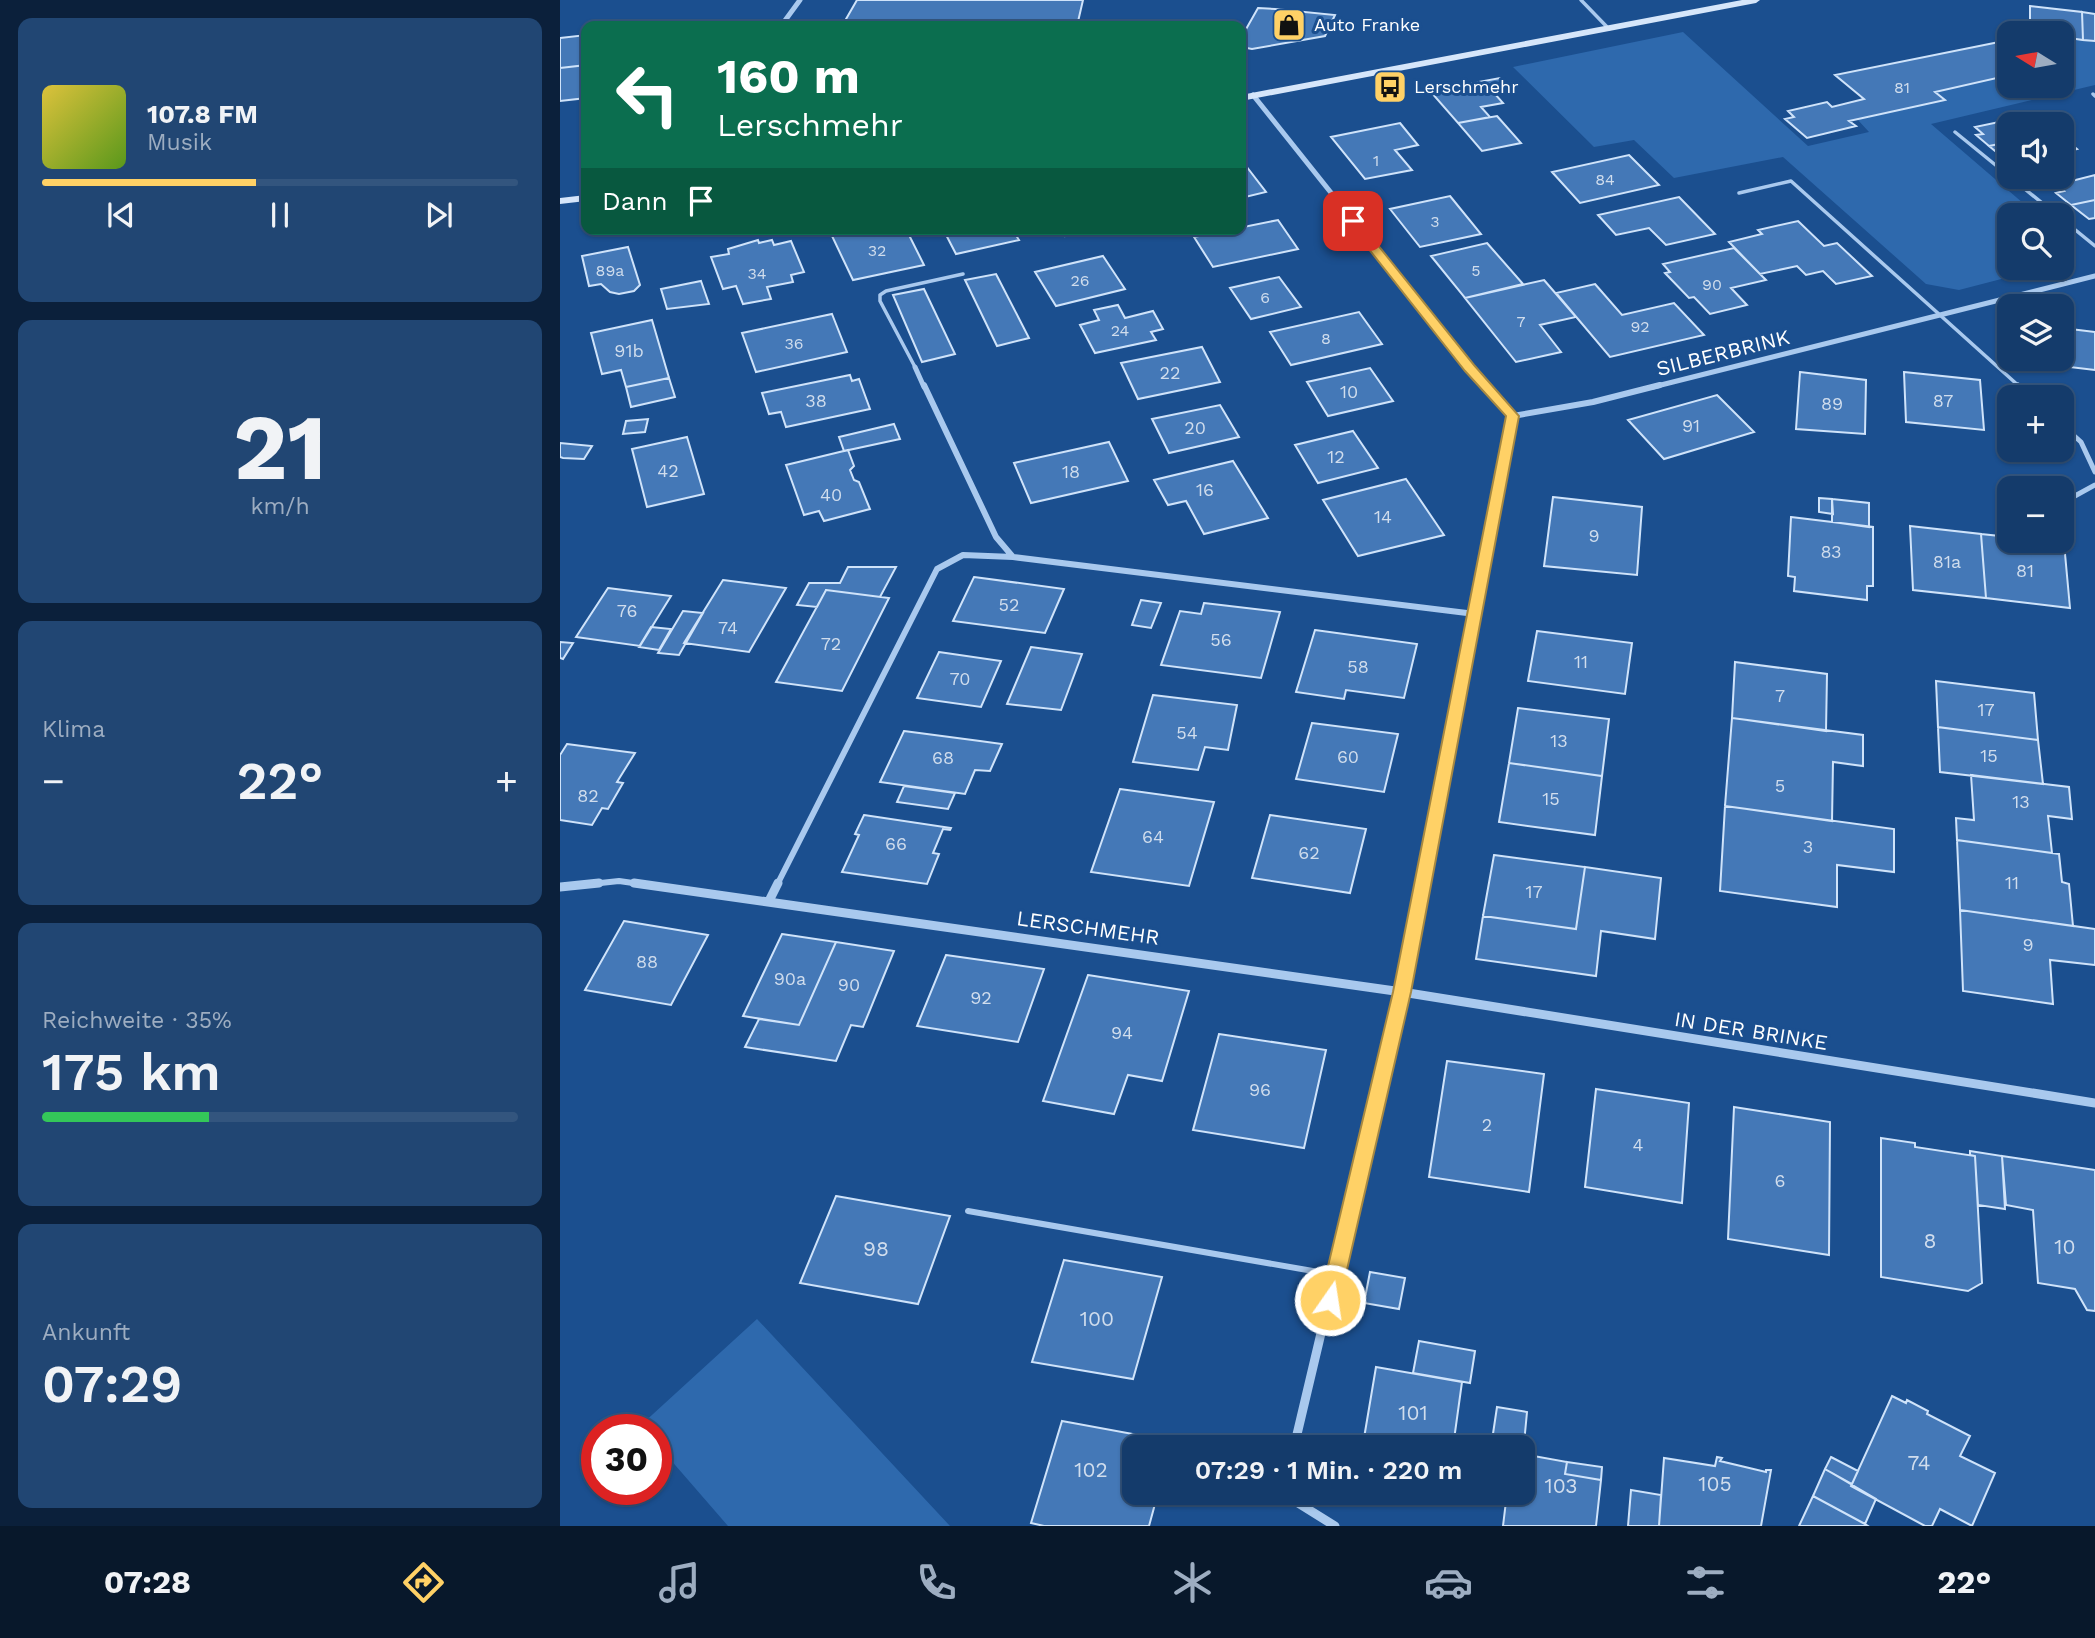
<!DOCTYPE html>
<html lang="de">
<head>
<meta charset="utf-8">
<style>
  body { margin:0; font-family:"Work Sans",sans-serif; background:#214673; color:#f1f3f6; height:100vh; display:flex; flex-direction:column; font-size:26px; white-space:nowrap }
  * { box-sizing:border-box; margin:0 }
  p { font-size:23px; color:#9dadc1 }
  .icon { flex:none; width:38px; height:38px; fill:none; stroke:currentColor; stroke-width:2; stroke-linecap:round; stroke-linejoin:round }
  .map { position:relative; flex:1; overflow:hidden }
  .drawer { display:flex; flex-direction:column; gap:18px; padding:18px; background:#0b203b; width:560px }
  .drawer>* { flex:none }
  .guide { position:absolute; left:21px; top:21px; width:665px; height:214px; border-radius:14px; box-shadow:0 2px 5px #0004,0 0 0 2px #33557e; background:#0b6e4f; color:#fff; overflow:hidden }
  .needle { width:46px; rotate:281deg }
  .controls { position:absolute; left:1437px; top:21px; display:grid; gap:14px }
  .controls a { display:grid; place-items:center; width:77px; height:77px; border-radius:14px; background:#143b6b; box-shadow:0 2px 5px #0004,0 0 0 2px #33557e; font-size:35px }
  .speed { position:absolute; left:21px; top:1414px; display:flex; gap:14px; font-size:35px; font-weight:700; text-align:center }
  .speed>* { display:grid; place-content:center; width:91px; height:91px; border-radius:50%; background:#143b6b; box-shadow:0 2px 5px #0004,0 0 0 2px #33557e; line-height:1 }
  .speed .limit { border:10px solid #d22; background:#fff; color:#111 }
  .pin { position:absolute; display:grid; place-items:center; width:60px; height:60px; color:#fff; margin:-30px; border-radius:14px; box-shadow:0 4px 10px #0006 }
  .me { position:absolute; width:77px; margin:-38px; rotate:13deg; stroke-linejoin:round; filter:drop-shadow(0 0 5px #0008) }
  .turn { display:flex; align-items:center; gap:24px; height:147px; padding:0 21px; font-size:32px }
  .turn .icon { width:91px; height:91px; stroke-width:2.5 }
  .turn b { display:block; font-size:49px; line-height:60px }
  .then { display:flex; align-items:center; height:66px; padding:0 21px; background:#0003; gap:14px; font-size:26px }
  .big { font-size:52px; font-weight:600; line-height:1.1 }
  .drawer .tile { flex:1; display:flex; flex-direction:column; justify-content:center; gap:10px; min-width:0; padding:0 24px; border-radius:14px; background:#214673 }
  .drawer .dial { align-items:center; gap:0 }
  .dial b { font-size:91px; line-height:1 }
  .song { display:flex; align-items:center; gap:21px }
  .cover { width:84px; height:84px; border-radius:10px; background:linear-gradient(135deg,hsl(50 70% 55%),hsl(90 70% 35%)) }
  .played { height:7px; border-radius:4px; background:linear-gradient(90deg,#ffd166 45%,#33557e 45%) }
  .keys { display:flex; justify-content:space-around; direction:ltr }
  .heat { display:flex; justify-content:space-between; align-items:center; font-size:38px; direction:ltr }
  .charge { height:10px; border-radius:5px; background:linear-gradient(90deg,#34c759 35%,#33557e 0) }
  .trip { position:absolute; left:562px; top:1435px; width:413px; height:70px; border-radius:14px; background:#143b6b; box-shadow:0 2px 5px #0004,0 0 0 2px #33557e; font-weight:600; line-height:70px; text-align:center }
  .menu { display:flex; height:112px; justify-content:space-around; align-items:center; background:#08182b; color:#9dadc1 }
  .menu .icon { width:49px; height:49px }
  .menu .current { color:#ffd166 }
  .menu b { font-size:32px; color:#f1f3f6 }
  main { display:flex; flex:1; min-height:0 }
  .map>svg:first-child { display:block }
  .green { fill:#2e69ad }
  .building { fill:#4478b7; stroke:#cfe3fa; stroke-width:2 }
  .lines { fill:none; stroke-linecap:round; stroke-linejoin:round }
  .lane-far2 { stroke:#a9c9ee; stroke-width:3.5 }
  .lane-far1 { stroke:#a9c9ee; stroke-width:5 }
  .lane { stroke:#a9c9ee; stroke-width:6 }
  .street-far2 { stroke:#a9c9ee; stroke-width:5 }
  .street-far1 { stroke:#a9c9ee; stroke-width:6 }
  .street { stroke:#a9c9ee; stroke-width:9 }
  .secondary { fill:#d6e6fa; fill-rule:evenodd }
  .route { fill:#ffd166; stroke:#a68842; stroke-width:2 }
  .labels { text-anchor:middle; stroke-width:6; stroke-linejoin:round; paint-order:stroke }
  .far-number-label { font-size:16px; fill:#d0dded }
  .far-poi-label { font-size:18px; fill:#fff; stroke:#1b4f8f; text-anchor:start }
  .number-label { font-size:18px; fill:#d0dded }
  .street-label { font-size:21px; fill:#fff; stroke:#1b4f8f }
  .near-number-label { font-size:21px; fill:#d0dded }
</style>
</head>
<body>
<main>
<section class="drawer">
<div class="tile">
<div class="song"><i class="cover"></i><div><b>107.8 FM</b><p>Musik</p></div></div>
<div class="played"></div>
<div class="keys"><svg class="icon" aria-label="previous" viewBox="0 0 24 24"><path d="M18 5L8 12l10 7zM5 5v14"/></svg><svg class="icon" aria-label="pause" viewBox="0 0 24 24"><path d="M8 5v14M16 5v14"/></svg><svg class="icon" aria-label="next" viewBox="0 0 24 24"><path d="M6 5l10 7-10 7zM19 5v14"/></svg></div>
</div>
<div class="tile dial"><b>21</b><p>km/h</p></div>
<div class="tile"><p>Klima</p>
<div class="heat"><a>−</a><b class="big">22°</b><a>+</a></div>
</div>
<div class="tile"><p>Reichweite · 35%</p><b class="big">175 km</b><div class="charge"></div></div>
<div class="tile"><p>Ankunft</p><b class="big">07:29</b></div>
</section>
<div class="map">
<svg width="1535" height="1526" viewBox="0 0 1535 1526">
  <rect width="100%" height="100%" fill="#1b4f8f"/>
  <!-- green -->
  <path class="green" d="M1123,32L1248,146L1309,132L1297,119L1385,100L1375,92L1441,77L1449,86L1457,89L1502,86V79L1505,77L1502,75V37L1535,42V85L1371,124L1477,215H1449V268H1484L1399,290L1366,284L1223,157L1114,178L1074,140L1034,147L953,67Z
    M197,1319L390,1526H168L96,1443V1430H85L81,1425Z"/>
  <!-- building -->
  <path class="building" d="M297,0H523L517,26H282Z
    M1470,6L1522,12L1523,40L1502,37V33H1470Z
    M698,8L715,9L775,15L765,36L692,49L681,47V38Z
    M1522,12L1535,14V41L1523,40Z
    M26,35V65L0,68V38Z
    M1449,40V83L1441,77L1375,92L1385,100L1289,121L1296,126L1247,138L1225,119L1234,117L1228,111L1267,102L1272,107L1304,99L1275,75Z
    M26,65V98L0,101V68Z
    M940,78L949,90L934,93L943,103L921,107L930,117L898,123L870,91Z
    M1472,115L1484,124H1449V142L1429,146L1416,135L1423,134L1415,127Z
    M937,116L961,143L922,151L898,123Z
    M840,123L858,145L835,150L852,170L805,179L771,137Z
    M1502,137L1517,149L1502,153Z
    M1449,142V159L1446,160L1429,146Z
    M1069,155L1099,185L1020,203L992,172Z
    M683,162L706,192L681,198V163Z
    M1535,175V200L1511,205L1496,193L1504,191L1496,185Z
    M890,196L921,234L860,247L830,209Z
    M1119,197L1155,234L1106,245L1089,228L1056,235L1038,215Z
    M1535,200V218L1529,219L1511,205Z
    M718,220L738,249L653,267L634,237Z
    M1238,221L1264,246L1277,243L1312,276L1276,284L1263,271L1246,275L1237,266L1200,274L1169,242L1202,234L1198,230Z
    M303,229H346L364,265L293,280L272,236Z
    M383,229H452L459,240L396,254Z
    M501,229H538L505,236Z
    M198,240L199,243L212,240L214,245L231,241L244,272L231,275L233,282L207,287L211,299L183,304L176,286L163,289L151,257L169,254L168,249Z
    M927,243L963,284L905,298L871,256Z
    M68,247L80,285L74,291L59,294L50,292L41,284L29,286L22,256Z
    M1174,248L1206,280L1171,288L1187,305L1150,314L1134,297L1129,298L1105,273L1110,272L1103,264Z
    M543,256L565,289L496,306L475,272Z
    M436,274L469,338L437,346L405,280Z
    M719,277L741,307L691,319L670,288Z
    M984,280L1016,317L980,325L1001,352L956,362L905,298Z
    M141,281L149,304L107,309L101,289Z
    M1035,284L1062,315L1114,303L1144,335L1050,357L996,293Z
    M364,289L395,354L362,362L333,295Z
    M558,305L565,318L593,311L603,329L591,332L596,340L535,353L520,325L539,320L534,310Z
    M799,312L822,344L731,365L710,332Z
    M272,314L287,352L196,372L182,333Z
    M92,320L109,378L66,387L61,370L42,374L31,333Z
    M1502,328L1535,332V370L1467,362L1466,359H1502Z
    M642,347L660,382L578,399L561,363Z
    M810,368L833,401L768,416L747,382Z
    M1240,372L1306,380L1305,434L1236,429Z
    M1344,372L1420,380L1424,430L1346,422Z
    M290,375L292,381L299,379L310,409L226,427L221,412L209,414L202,393Z
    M109,378L115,397L71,407L66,387Z
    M1157,395L1194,432L1104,459L1068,420Z
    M660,405L679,437L609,453L592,419Z
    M88,419L85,432L63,434L66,421Z
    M334,424L340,439L284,451L279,437Z
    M793,431L818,468L758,483L735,445Z
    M127,437L144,494L87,507L72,449Z
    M549,442L568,481L471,503L454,463Z
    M0,443L32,446L24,459L3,458L0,457Z
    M288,450L294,466L290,470L294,480L299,482L310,509L264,521L259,511L244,515L226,465Z
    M673,461L708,518L644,534L626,501L608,505L594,480Z
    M846,479L884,535L798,556L763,500Z
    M993,497L1082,507L1077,575L984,566Z
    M1259,498L1272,499L1273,514L1259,512Z
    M1272,499L1309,503V527L1272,522Z
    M1231,517L1313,527V586H1307V600L1234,591L1235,577L1228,576Z
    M1350,526L1421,534L1426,598L1353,590Z
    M1421,534L1449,537V541L1504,543L1510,608L1426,598Z
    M288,567H336L320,597L266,590L257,607L237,605L249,583H280Z
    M414,577L504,589L485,633L393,621Z
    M163,580L226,588L189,652L124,643Z
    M48,588L111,596L80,646L16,637Z
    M266,590L329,598L282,691L216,682Z
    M581,600L601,603L591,628L572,625Z
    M644,603L720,612L701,678L601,665L620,611L641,614Z
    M123,611L143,613L119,655L98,653Z
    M91,627L111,629L99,650L79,647Z
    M755,630L857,644L844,698L786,690L784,699L736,692Z
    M977,631L1072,643L1065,694L968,681Z
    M0,642L13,643L3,659L0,658Z
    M471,647L522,654L501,710L447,704Z
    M379,652L441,661L421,707L357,698Z
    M1175,662L1267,674L1266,731L1172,718Z
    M1376,681L1474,693L1478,740L1378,727Z
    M593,695L677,705L668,750L645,747L638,770L573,762Z
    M958,708L1049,719L1042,776L949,763Z
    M1172,718L1303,735V766L1273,762L1272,821L1165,806Z
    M752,723L838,734L824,792L736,779Z
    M1378,727L1478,740L1483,784L1380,772Z
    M344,731L420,741L442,744L430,771L415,770L405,794L320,782Z
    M7,744L75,753L57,782L63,783L48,809L42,808L32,825L0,820V755Z
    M949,763L1042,776L1035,835L939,822Z
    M1411,775L1509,787L1512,819L1488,816L1492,853L1397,840L1396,818L1414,820Z
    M344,786L395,793L388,809L337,802Z
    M560,789L654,802L629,886L531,872Z
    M1165,806L1334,829V872L1277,865V907L1160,891Z
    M304,815L391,828L390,830L383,829L373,853L379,854L367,884L282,872L299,835L295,834Z
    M710,815L806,829L790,893L692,878Z
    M1397,840L1499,854L1502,882L1509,884L1513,926L1400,910Z
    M934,855L1025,867L1016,929L923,916Z
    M1025,867L1101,878L1095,939L1041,931L1036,976L916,959L923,916L1016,929Z
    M1400,910L1535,929V965L1490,960L1493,1004L1403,991Z
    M64,921L148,935L111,1005L25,990Z
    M222,934L276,942L239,1025L183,1016Z
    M276,942L334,951L303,1027L291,1025L276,1061L185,1047L199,1019L239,1025Z
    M386,955L484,969L458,1042L357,1026Z
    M528,975L629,991L602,1081L568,1075L554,1114L483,1101Z
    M659,1034L766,1050L744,1148L633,1130Z
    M887,1061L984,1074L969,1192L869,1177Z
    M1036,1089L1129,1103L1122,1203L1025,1187Z
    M1174,1107L1270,1122L1269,1255L1168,1239Z
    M1321,1138L1355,1143V1147L1415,1156L1422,1283L1408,1291L1321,1277Z
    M1410,1151L1442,1156L1445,1209L1418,1205L1415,1156L1410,1155Z
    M1442,1156L1535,1170V1311L1527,1310L1515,1289L1478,1283L1473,1210L1446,1205Z
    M276,1196L390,1216L358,1304L240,1283Z
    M504,1260L602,1277L573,1379L472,1362Z
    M810,1272L845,1278L839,1309L804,1303Z
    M859,1341L915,1351L910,1383L853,1373Z
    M816,1367L902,1382L893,1447H823L803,1444Z
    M1332,1396L1346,1403L1347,1400L1368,1411L1367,1414L1410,1436L1400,1456L1435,1473L1412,1526L1380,1509L1372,1526H1365L1291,1486Z
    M937,1407L967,1412L963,1454L962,1447H931Z
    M502,1421L611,1441L610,1447H574V1493H598L589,1526H484L471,1523Z
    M962,1454L1007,1462L1005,1474L1041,1480L1036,1526H943L947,1493H962Z
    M1157,1457L1162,1458L1160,1461L1206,1472V1470H1211L1201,1526H1099L1104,1458L1155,1466Z
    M1271,1457L1298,1471L1292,1484L1265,1469Z
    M1007,1462L1042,1467L1041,1480L1005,1474Z
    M1265,1469L1316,1499L1305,1524L1253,1496Z
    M1071,1490L1101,1495L1099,1526H1068Z
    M924,1493H947L946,1500L924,1496Z
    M1253,1496L1305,1524L1308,1526H1239Z"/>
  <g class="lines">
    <!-- lane-far2 -->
    <path class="lane-far2" d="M1021,0L1049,29
      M1533,94L1535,96
      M1395,132L1449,176
      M1450,177L1497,215
      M1179,193L1231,181L1460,387
      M1502,219L1535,246
      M355,367L320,301V295L326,291L403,274"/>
    <!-- lane-far1 -->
    <path class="lane-far1" d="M1458,385L1471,397
      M1502,425L1521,442L1535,472
      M1502,497H1513L1535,485"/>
    <!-- lane -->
    <path class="lane" d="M408,1211L776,1275"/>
    <!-- street-far2 -->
    <path class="street-far2" d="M221,26L240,0
      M693,95L926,387
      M355,367L364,387
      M1093,387L1535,276"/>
    <!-- street-far1 -->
    <path class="street-far1" d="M364,385L436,537L453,557L915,614
      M953,416L1033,402L1100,385
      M22,885L59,881L87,885
      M217,885L377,569L403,555L453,557
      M863,885L953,416L925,385"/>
    <!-- street -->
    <path class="street" d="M74,883L842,992L1535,1103
      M0,887L39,883
      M209,901L218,883
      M734,1447L842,992L863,883
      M722,1493L775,1526"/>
    <!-- secondary -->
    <path class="secondary" d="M1182,0H1200L1196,3L681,101V95Z
      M26,195V201L0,204V198Z"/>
  </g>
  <!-- route -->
  <path class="route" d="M789,219H797L914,365L959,416L851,992L780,1300L777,1306L770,1309L763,1306L760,1300L833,992L946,416L905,371L789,224Z"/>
  <!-- icons -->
  <defs>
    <symbol id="shop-square" viewBox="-11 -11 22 22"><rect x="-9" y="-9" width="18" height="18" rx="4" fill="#ffd166" stroke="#1b4f8f"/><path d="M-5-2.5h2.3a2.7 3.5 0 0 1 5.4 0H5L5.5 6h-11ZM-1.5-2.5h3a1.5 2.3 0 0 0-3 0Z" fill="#111"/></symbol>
    <symbol id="bus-square" viewBox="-11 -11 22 22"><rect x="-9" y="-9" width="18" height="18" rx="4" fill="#ffd166" stroke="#1b4f8f"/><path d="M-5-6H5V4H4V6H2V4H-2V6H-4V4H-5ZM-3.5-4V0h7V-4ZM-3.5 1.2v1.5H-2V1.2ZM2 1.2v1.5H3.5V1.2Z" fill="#111"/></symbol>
  </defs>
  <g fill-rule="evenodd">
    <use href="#shop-square" x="710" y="6" width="38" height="38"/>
    <use href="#bus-square" x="811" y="68" width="38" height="38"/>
  </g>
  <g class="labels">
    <!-- far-number labels -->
    <g class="far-number-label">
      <text x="1342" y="93">81</text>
      <text x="816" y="166">1</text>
      <text x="1045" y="185">84</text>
      <text x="875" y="227">3</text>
      <text x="317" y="256">32</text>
      <text x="50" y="276">89a</text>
      <text x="916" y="276">5</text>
      <text x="197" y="279">34</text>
      <text x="520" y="286">26</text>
      <text x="1152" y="290">90</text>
      <text x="705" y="303">6</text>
      <text x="961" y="327">7</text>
      <text x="1080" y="332">92</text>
      <text x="560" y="336">24</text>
      <text x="766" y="344">8</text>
      <text x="234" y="349">36</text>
    </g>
    <!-- far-poi labels -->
    <g class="far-poi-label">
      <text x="754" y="31">Auto Franke</text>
      <text x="854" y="93">Lerschmehr</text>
    </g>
    <!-- number labels -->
    <g class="number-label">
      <text x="69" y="357">91b</text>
      <text x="610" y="379">22</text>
      <text x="789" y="398">10</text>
      <text x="256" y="407">38</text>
      <text x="1383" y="407">87</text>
      <text x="1272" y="410">89</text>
      <text x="1131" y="432">91</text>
      <text x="635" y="434">20</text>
      <text x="776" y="463">12</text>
      <text x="108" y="477">42</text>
      <text x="511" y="478">18</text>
      <text x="645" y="496">16</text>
      <text x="271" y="501">40</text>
      <text x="823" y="523">14</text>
      <text x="1034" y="542">9</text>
      <text x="1271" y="558">83</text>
      <text x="1387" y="568">81a</text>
      <text x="1465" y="577">81</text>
      <text x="449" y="611">52</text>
      <text x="67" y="617">76</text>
      <text x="168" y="634">74</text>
      <text x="661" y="646">56</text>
      <text x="271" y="650">72</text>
      <text x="1021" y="668">11</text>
      <text x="798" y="673">58</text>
      <text x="400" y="685">70</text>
      <text x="1220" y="702">7</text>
      <text x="1426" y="716">17</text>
      <text x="627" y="739">54</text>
      <text x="999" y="747">13</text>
      <text x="1429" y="762">15</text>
      <text x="788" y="763">60</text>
      <text x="383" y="764">68</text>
      <text x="1220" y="792">5</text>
      <text x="28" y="802">82</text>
      <text x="991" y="805">15</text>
      <text x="1461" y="808">13</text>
      <text x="593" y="843">64</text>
      <text x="336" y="850">66</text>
      <text x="1248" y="853">3</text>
      <text x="749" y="859">62</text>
      <text x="1452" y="889">11</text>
      <text x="974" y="898">17</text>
      <text x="1468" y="951">9</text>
      <text x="87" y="968">88</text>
      <text x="230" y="985">90a</text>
      <text x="289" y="991">90</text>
      <text x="421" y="1004">92</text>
      <text x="562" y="1039">94</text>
      <text x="700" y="1096">96</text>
      <text x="927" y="1131">2</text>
      <text x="1078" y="1151">4</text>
      <text x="1220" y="1187">6</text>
    </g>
    <!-- street labels -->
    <g class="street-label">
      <text transform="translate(1163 353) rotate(-14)" y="7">SILBERBRINK</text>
      <text transform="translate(528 928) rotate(8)" y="7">LERSCHMEHR</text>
      <text transform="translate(1191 1031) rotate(9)" y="7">IN DER BRINKE</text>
    </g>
    <!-- near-number labels -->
    <g class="near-number-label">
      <text x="1370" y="1248">8</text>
      <text x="1505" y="1254">10</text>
      <text x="316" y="1256">98</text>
      <text x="537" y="1326">100</text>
      <text x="853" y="1420">101</text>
      <text x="1359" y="1470">74</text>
      <text x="531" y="1477">102</text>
      <text x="1155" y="1491">105</text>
      <text x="1001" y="1493">103</text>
    </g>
  </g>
</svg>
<div class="controls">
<a><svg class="needle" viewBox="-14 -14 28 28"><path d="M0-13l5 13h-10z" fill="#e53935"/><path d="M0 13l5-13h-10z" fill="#9dadc1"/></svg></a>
<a><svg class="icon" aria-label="sound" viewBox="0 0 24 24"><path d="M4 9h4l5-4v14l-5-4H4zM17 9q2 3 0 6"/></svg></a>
<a><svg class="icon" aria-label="search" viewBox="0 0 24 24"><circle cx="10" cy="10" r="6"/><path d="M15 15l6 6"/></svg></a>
<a><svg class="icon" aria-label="layers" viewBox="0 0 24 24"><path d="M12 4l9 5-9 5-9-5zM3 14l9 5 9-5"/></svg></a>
<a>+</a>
<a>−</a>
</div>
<div class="speed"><div class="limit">30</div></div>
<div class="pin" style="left:793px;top:221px;background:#d93025"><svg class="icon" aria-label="arrive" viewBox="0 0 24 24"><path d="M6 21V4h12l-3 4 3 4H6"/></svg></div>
<svg class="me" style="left:770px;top:1300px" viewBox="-20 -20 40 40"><circle r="17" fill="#ffd166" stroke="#fff" stroke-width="3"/><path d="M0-11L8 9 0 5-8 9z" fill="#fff"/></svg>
<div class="trip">07:29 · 1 Min. · 220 m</div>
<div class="guide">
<div class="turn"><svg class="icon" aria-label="left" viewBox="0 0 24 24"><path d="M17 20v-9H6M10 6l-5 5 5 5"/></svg><div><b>160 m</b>Lerschmehr</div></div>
<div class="then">Dann<svg class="icon" aria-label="arrive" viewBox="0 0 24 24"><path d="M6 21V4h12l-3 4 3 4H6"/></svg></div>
</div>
</div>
</main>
<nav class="menu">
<b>07:28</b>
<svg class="icon current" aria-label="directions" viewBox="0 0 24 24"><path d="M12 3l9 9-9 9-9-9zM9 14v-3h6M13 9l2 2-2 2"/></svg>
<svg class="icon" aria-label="music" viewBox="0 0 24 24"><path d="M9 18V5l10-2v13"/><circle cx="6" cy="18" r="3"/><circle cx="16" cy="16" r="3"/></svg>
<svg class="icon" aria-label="phone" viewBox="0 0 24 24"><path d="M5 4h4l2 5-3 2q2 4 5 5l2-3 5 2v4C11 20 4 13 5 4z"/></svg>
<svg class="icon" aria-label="climate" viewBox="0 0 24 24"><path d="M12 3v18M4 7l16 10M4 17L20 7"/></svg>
<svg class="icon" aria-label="car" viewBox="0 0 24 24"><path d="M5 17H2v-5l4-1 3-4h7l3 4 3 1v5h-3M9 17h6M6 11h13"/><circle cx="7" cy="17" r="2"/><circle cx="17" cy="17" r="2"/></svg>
<svg class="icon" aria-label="filters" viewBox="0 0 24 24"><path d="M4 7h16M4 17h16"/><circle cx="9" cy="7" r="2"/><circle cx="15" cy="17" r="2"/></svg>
<b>22°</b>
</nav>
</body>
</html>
